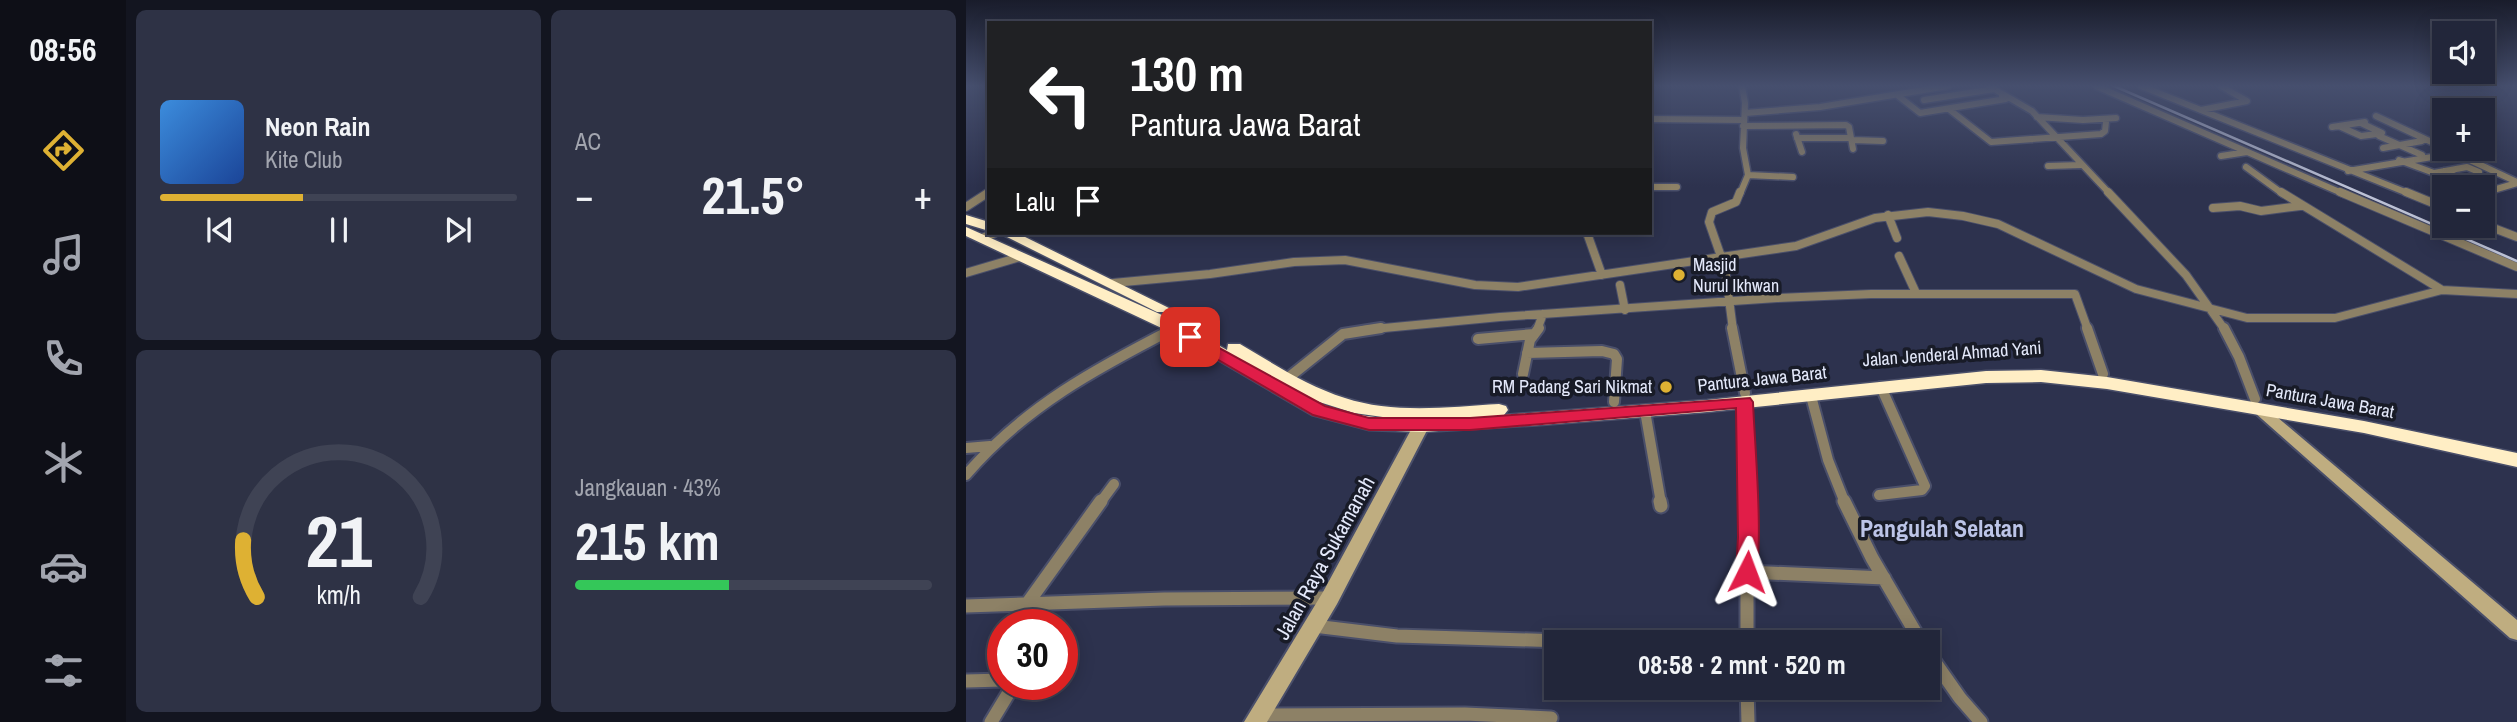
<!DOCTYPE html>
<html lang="id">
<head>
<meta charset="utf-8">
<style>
  body { margin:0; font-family:"Archivo Narrow",sans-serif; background:#2e3245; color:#f1f3f6; height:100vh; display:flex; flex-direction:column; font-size:26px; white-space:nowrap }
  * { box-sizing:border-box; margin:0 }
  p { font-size:23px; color:#a2a5af }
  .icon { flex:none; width:38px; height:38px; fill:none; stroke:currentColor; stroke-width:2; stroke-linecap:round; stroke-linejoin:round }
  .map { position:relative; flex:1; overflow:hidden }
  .drawer { display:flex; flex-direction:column; gap:10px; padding:10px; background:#131520; width:840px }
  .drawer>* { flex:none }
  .top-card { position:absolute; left:21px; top:21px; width:665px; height:214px; border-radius:0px; box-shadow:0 4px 18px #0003,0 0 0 2px #3f4354; background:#202124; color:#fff; overflow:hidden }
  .fabs { position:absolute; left:1466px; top:21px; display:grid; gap:14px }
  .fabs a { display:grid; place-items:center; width:63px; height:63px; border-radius:0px; background:#22263a; box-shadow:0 4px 18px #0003,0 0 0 2px #3f4354; font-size:35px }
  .speed { position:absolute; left:21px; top:609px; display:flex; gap:14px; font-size:35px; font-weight:700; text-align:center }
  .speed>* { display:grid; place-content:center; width:91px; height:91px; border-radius:50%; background:#22263a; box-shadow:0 4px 18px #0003,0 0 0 2px #3f4354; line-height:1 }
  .speed .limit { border:10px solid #d22; background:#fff; color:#111 }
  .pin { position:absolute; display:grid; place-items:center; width:60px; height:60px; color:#fff; margin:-30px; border-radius:14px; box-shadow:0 4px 10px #0006 }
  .me { position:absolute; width:77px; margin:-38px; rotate:3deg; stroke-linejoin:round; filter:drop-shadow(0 0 5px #0008) }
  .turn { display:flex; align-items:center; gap:24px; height:147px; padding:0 28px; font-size:32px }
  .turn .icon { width:91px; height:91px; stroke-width:2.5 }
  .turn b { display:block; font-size:49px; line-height:60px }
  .then { display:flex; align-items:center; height:66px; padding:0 28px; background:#0003; gap:14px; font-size:26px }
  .big { font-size:52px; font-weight:700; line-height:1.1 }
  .drawer .card { flex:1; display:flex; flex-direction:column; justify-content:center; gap:10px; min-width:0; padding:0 24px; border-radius:10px; background:#2e3245 }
  .drawer .dial { align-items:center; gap:0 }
  .dial svg { height:182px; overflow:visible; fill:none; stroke:#3f4354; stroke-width:7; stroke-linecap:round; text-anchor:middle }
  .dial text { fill:#f1f3f6; stroke:none }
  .song { display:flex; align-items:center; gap:21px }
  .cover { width:84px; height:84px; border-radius:10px; background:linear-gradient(135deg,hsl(210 70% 55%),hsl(220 70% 35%)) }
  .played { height:7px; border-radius:4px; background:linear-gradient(90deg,#deb133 40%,#3f4354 40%) }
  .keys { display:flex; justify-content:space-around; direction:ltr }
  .heat { display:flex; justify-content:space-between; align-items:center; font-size:38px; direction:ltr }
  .charge { height:10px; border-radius:5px; background:linear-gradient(90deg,#34c759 43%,#3f4354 0) }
  .drawer .tiles { flex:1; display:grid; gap:10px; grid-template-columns:repeat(2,1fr) }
  .trip { position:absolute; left:578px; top:630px; width:396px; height:70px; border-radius:0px; background:#22263a; box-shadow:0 4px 18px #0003,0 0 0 2px #3f4354; font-weight:700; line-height:70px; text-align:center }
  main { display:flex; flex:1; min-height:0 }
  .dock { display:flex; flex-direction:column; width:126px; justify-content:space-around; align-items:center; background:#0e0f17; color:#a2a5af }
  .dock .icon { width:49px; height:49px }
  .dock .on { color:#deb133 }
  .dock b { font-size:32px; color:#f1f3f6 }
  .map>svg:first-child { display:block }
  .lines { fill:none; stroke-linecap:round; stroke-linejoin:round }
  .street-far3-casing { stroke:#4a4f6a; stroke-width:9 }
  .street-far2-casing { stroke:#4a4f6a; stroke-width:10 }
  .street-far1-casing { stroke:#4a4f6a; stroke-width:14 }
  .street-casing { stroke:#4a4f6a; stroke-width:17 }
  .secondary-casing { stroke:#4a4f6a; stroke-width:4 }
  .highway-casing { stroke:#4a4f6a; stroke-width:3 }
  .street-far3 { stroke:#8d8166; stroke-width:6 }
  .street-far2 { stroke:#8d8166; stroke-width:8 }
  .street-far1 { stroke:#8d8166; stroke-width:10 }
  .street { stroke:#8d8166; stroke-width:13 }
  .secondary { fill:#bfad80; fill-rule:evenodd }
  .highway { fill:#ffeec5; fill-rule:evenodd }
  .rail { stroke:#bcc1d5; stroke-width:2.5 }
  .route { fill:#e11d48; stroke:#92132f; stroke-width:2 }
  .poi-dot { fill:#deb133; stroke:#181b27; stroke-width:2.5 }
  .labels { text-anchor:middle; stroke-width:7; stroke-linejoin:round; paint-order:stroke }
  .poi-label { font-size:18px; fill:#e4e9fb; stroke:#181b27; text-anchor:start }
  .street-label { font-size:18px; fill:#e4e9fb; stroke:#181b27 }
  .near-street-label { font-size:21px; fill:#e4e9fb; stroke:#181b27 }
  .near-quarter-label { font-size:24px; font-weight:bold; fill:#bcc4e7; stroke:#181b27 }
</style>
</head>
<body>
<main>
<nav class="dock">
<b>08:56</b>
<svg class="icon on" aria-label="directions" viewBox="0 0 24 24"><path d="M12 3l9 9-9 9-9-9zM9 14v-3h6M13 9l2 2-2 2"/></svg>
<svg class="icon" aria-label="music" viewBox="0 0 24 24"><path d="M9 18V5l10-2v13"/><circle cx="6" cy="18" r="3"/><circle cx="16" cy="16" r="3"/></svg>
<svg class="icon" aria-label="phone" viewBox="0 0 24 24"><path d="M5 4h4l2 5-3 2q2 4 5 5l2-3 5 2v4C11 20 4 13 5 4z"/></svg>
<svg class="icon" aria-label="climate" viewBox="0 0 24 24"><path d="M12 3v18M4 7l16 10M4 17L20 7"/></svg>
<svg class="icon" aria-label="car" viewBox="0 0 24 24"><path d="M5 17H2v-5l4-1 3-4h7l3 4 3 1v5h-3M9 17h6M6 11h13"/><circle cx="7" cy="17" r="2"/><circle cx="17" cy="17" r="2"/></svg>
<svg class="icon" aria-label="filters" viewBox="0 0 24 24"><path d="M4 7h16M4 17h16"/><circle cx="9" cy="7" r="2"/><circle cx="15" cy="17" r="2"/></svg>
</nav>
<section class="drawer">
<div class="tiles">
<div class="card">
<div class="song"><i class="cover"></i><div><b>Neon Rain</b><p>Kite Club</p></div></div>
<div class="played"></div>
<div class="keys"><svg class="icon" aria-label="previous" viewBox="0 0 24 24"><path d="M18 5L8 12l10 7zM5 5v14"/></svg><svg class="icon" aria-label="pause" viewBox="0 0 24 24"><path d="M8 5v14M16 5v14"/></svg><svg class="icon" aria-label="next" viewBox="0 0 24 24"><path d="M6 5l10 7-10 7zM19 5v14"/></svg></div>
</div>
<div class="card"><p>AC</p>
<div class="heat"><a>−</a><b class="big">21.5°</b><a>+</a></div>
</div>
<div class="card dial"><svg viewBox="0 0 100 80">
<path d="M14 69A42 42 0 1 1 86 69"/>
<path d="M14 69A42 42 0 0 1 8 44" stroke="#deb133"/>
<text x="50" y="56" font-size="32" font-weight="700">21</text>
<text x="50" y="72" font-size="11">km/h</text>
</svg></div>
<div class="card"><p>Jangkauan · 43%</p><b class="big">215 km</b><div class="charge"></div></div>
</div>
</section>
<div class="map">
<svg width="1551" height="722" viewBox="0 0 1551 722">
  <rect width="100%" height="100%" fill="#2d324e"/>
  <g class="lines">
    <defs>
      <path id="street-far3" d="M1023,86L1066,111L1144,194
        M1130,86L1378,194
        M1175,86L1444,194
        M931,95L954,113L1040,99L1036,96
        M958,100L1028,89
        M984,110L1025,142L1135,134L1139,131L1140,122
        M1235,110L1281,101L1255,86
        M779,113L854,107L982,86
        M1410,116L1551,182
        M1071,117L1117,120L1150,118
        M684,119L778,120
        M1395,123L1416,133L1411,134L1413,136L1456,155
        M777,126L880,125L883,127L887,149
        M1366,127L1399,122
        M1375,127L1395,136L1411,134
        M830,134L836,152
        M831,138H885
        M886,140L917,141
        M1417,148L1456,141
        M1255,156L1281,152
        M1433,160L1468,173L1501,167L1513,172
        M1082,166L1115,165
        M1280,167L1317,194
        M1382,171L1484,154
        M1478,171L1514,187
        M782,175L827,177
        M684,187H711
        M1517,193L1551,183
        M20,194L23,192
        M774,194L782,175L777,148L779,103L776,86"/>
      <path id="street-far2" d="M1142,192L1220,275L1259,330
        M1315,192L1476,290
        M1374,192L1551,267
        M1440,192L1479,208
        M1517,193L1520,192
        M0,207L23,192
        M1247,208L1274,206L1295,211L1334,206
        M922,215L931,238
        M1517,224L1551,237
        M621,233L636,275
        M16,238L29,233
        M933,256L950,293
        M0,273L54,257
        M147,283L244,274L328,262L379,260L509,285L552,287L830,246L909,218L962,212L997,216L1032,224L1170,289L1281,318H1369L1476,290L1551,294
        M654,285L659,310
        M206,330L210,328
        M397,330L534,317L811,298L905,294H1109L1122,330
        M571,330L577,314
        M767,330L759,268L743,222L746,212L770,202L774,192"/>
      <path id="street-far1" d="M766,328L779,393
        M1121,328L1137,374
        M1258,328L1273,357L1289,399
        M512,339L568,334
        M561,353L636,351L648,354L651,359L648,402
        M557,374L564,340L573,328
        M322,378L377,334L415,328
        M845,396L862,460L879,503
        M778,402L781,503
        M679,411L695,503
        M0,448L24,446
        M0,475C58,407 131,368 209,328
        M913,495L956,490L959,486L915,387
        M134,503L148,484"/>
      <path id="street" d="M694,501L695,506
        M781,501V642
        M878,501L906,558L955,642
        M781,572L918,578
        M61,604L135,501
        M0,606L198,599L364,598
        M348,626L431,636L597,641
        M961,651L994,698L1015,722
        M0,681L37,680
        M781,688L782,722
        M295,715L499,714L585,718
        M25,722L48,684"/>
      <path id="secondary" d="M1293,404L1298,406L1551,620V640L1544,638L1288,412L1285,409Z
        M461,410L469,415L371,604L301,722H278L357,592L453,415Z"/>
      <path id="highway" d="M0,215L23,222V231L0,224Z
        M0,227L216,324L261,350L262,344H274C308,364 341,386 379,398C427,414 483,407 533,404L540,406L542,410L538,415L741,400L1020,371L1075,370L1141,377L1398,421L1551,453V467L1398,433L1141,389L1075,382L1020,383L741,412L574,425L456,432L403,430L346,415L204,332L0,236ZM347,400L388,413L424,418C398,417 370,412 347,400Z
        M33,233H51L205,309L203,312H191Z"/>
    </defs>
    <!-- street-far3 casing -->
    <use href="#street-far3" class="street-far3-casing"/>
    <!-- street-far2 casing -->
    <use href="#street-far2" class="street-far2-casing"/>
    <!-- street-far1 casing -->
    <use href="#street-far1" class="street-far1-casing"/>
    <!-- street casing -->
    <use href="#street" class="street-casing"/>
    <!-- secondary casing -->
    <use href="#secondary" class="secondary-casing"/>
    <!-- highway casing -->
    <use href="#highway" class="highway-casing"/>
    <!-- street-far3 -->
    <use href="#street-far3" class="street-far3"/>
    <!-- street-far2 -->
    <use href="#street-far2" class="street-far2"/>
    <!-- street-far1 -->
    <use href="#street-far1" class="street-far1"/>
    <!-- street -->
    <use href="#street" class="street"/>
    <!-- secondary -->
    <use href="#secondary" class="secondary"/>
    <!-- highway -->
    <use href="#highway" class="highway"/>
    <!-- rail -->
    <path class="rail" d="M1148,86L1551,261"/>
  </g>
  <!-- sky -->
  <linearGradient id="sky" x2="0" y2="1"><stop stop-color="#191c2b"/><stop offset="0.46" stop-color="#464f6e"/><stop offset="1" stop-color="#464f6e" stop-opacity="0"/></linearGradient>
  <rect width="1551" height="187" fill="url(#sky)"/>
  <!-- route -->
  <path class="route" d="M224,332L359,406L403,418H504L784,398L787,402C788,434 799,555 788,578L781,580L773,578L770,572L772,537L770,408L504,430H403L347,415L218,340L216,337L218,334Z"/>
  <!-- markers -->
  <g class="poi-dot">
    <circle cx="713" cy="275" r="7"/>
    <circle cx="700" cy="387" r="7"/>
  </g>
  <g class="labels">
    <!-- poi labels -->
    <g class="poi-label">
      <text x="727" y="271">Masjid<tspan x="727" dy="21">Nurul Ikhwan</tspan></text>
      <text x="686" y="393" text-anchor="end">RM Padang Sari Nikmat</text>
    </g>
    <!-- street labels -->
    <g class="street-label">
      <text transform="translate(986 354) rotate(-4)" y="6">Jalan Jenderal Ahmad Yani</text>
      <text transform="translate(796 379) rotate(-6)" y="6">Pantura Jawa Barat</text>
      <text transform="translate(1364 401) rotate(10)" y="6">Pantura Jawa Barat</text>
    </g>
    <!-- near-street labels -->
    <g class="near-street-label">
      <text transform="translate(359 558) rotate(-61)" y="7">Jalan Raya Sukamanah</text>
    </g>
    <!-- near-quarter labels -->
    <g class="near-quarter-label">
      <text x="976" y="537">Pangulah Selatan</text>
    </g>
  </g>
</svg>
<div class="fabs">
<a><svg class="icon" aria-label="sound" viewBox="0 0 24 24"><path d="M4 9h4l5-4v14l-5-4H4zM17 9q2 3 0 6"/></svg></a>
<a>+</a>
<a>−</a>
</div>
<div class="speed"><div class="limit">30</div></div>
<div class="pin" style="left:224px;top:337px;background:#d93025"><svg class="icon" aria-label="arrive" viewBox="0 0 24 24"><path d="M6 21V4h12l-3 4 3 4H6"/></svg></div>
<svg class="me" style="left:781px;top:572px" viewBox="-20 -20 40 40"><path d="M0-17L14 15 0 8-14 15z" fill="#e11d48" stroke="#fff" stroke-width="4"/></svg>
<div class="trip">08:58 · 2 mnt · 520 m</div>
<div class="top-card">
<div class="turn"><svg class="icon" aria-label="left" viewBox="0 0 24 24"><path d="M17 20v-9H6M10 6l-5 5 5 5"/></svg><div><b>130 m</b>Pantura Jawa Barat</div></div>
<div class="then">Lalu<svg class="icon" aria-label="arrive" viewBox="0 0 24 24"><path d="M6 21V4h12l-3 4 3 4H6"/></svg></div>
</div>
</div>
</main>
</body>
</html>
